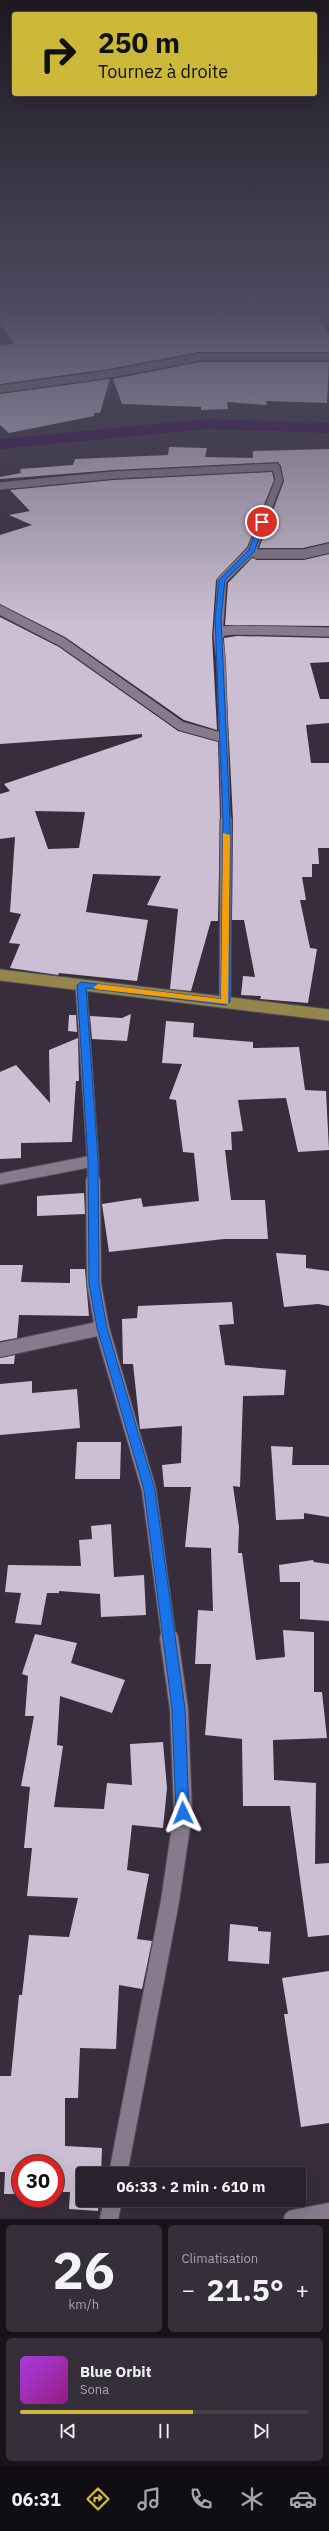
<!DOCTYPE html>
<html lang="fr">
<head>
<meta charset="utf-8">
<style>
  body { margin:0; font-family:"IBM Plex Sans",sans-serif; background:#352f39; color:#f1f3f6; height:100vh; display:flex; flex-direction:column; font-size:15px; white-space:nowrap }
  * { box-sizing:border-box; margin:0 }
  p { font-size:13px; color:#a5a4aa }
  .icon { flex:none; width:22px; height:22px; fill:none; stroke:currentColor; stroke-width:2; stroke-linecap:round; stroke-linejoin:round }
  .map { position:relative; height:2219px; overflow:hidden }
  .sheet { display:flex; flex-direction:column; gap:6px; padding:6px; background:#171319; flex:1 }
  .sheet>* { flex:none }
  .hud { position:absolute; left:12px; top:12px; width:305px; height:84px; border-radius:4px; box-shadow:0 4px 16px #0002,0 0 0 1px #453f49; background:#ccb939; color:#111; overflow:hidden }
  .speed { position:absolute; left:12px; top:2155px; display:flex; gap:8px; font-size:20px; font-weight:700; text-align:center }
  .speed>* { display:grid; place-content:center; width:52px; height:52px; border-radius:50%; background:#29222d; box-shadow:0 4px 16px #0002,0 0 0 1px #453f49; line-height:1 }
  .speed .limit { border:6px solid #d22; background:#fff; color:#111 }
  .pin { position:absolute; display:grid; place-items:center; width:34px; height:34px; color:#fff; margin:-17px; border:2px solid #fff; border-radius:50%; box-shadow:0 1px 4px #0007 }
  .me { position:absolute; width:44px; margin:-22px; rotate:358deg; stroke-linejoin:round; filter:drop-shadow(0 0 3px #0008) }
  .turn { display:flex; align-items:center; gap:14px; height:84px; padding:0 20px; font-size:18px }
  .turn .icon { width:52px; height:52px; stroke-width:2.5 }
  .turn b { display:block; font-size:28px; line-height:34px }
  .big { font-size:30px; font-weight:700; line-height:1.1 }
  .sheet .widget { flex:1; display:flex; flex-direction:column; justify-content:center; gap:6px; min-width:0; padding:0 14px; border-radius:6px; background:#352f39 }
  .sheet .dial { align-items:center; gap:0 }
  .dial b { font-size:52px; line-height:1 }
  .song { display:flex; align-items:center; gap:12px }
  .cover { width:48px; height:48px; border-radius:6px; background:linear-gradient(135deg,hsl(280 70% 55%),hsl(310 70% 35%)) }
  .played { height:4px; border-radius:2px; background:linear-gradient(90deg,#ccb939 60%,#453f49 60%) }
  .keys { display:flex; justify-content:space-around; direction:ltr }
  .heat { display:flex; justify-content:space-between; align-items:center; font-size:22px; direction:ltr }
  .sheet .tiles { flex:1; display:grid; gap:6px; grid-template-columns:1fr 1fr }
  .widget:last-child { grid-column:span 2 }
  .trip { position:absolute; left:76px; top:2167px; width:230px; height:40px; border-radius:4px; background:#29222d; box-shadow:0 4px 16px #0002,0 0 0 1px #453f49; font-weight:700; line-height:40px; text-align:center }
  .dock { display:flex; height:64px; justify-content:space-around; align-items:center; background:#100e12; color:#a5a4aa }
  .dock .icon { width:28px; height:28px }
  .dock .selected { color:#ccb939 }
  .dock b { font-size:18px; color:#f1f3f6 }
  .map>svg:first-child { display:block }
  .lines { fill:none; stroke-linecap:round; stroke-linejoin:round }
  .canal { fill:#330844; fill-rule:evenodd }
  .building { fill:#ccbfd3; fill-rule:evenodd }
  .minor-far4-casing { stroke:#554c59; stroke-width:8 }
  .minor-far3-casing { stroke:#554c59; stroke-width:10 }
  .minor-far2-casing { stroke:#554c59; stroke-width:13 }
  .minor-far1-casing { stroke:#554c59; stroke-width:16 }
  .minor-casing { stroke:#554c59; stroke-width:20 }
  .major-casing { stroke:#554c59; stroke-width:13 }
  .minor-far4 { stroke:#867a8c; stroke-width:7 }
  .minor-far3 { stroke:#867a8c; stroke-width:9 }
  .minor-far2 { stroke:#867a8c; stroke-width:11 }
  .minor-far1 { stroke:#867a8c; stroke-width:14 }
  .minor { stroke:#867a8c; stroke-width:18 }
  .major { stroke:#93854c; stroke-width:11 }
  .route { fill:#1a73e8; stroke:#114b97 }
  .slow { fill:#f59e0b }
</style>
</head>
<body>
<div class="map">
<svg width="329" height="2219" viewBox="0 0 329 2219">
  <rect width="100%" height="100%" fill="#372d3c"/>
  <g class="lines">
    <!-- canal -->
    <path class="canal" d="M207,419L329,423V433L207,429L0,449V439Z"/>
  </g>
  <!-- building -->
  <path class="building" d="M0,313H216L218,316L248,313H317L329,335V352H199L109,369L0,384V346L14,344L0,323V319L6,318Z
    M200,362H329L327,403L267,401L266,405L227,402L228,409L201,410V407L122,404L113,379Z
    M110,379L100,413H94V416L9,433L0,425V394Z
    M169,447L207,448L205,457L253,458V451L329,449V542L303,548H259L284,481L281,466L278,462L114,470L0,479V477L21,473L20,469L73,465L75,459L168,455Z
    M272,472L274,480L247,547L216,580L212,636L217,730L184,720L65,637L0,604V535L32,525L9,515L30,511L10,490L114,480Z
    M329,554V626L225,625L228,583L252,558L257,560H304Z
    M0,617L59,647L178,731L218,742L220,817L218,921H211L191,991L170,989L178,909L147,905L161,876L93,874L86,912L148,920L137,981L59,973L58,975L10,968L20,944L9,943L21,914L10,912L15,837L0,839V794L10,791L4,784L142,737V734L0,744ZM35,811L85,812L79,848L48,849Z
    M237,636L329,638V662L310,663L320,699H329V723L306,725L311,763H329V848H318L319,864H312V877H302L306,900H300L310,948L317,949L308,1003L260,999L261,996L241,995L243,976L255,977L244,920H232L233,820L224,638Z
    M131,1014L127,1041L92,1039L90,1016L122,1018Z
    M69,1015H76L77,1032L68,1031Z
    M166,1021L194,1023L193,1037L253,1042V1048L299,1047L305,1090L326,1091L329,1150L298,1152L286,1098L238,1100L243,1131L231,1132L232,1150H225L231,1200H265L268,1239H224L109,1252L102,1204L141,1198L143,1207L199,1201L194,1153L183,1152L176,1100L169,1099L182,1064L162,1063Z
    M78,1038L79,1081H76L72,1142L21,1143V1158L0,1159V1072L16,1065L50,1103L49,1050Z
    M84,1193L85,1214L37,1216V1196Z
    M276,1253L306,1255V1268L329,1271V1306L318,1304L284,1307Z
    M0,1265H23L21,1282L70,1283V1269H85L89,1316L19,1315L17,1338L0,1341Z
    M232,1302L234,1324L219,1325L225,1365L286,1370L284,1395L243,1396L240,1487L233,1486L239,1527L238,1553H242L256,1660L285,1657L283,1630L314,1632V1692H322L327,1738L273,1740L274,1780L316,1783L315,1864L329,1863V1935L308,1937L290,1806H243L242,1739L205,1735L211,1664H195L198,1610L213,1611L211,1548L185,1547L191,1487H164L162,1465L181,1463L182,1426L140,1429L133,1364H123L122,1319L137,1318L138,1306Z
    M15,1355L14,1364H0V1358Z
    M32,1381V1393L77,1389L80,1428L0,1435V1384Z
    M77,1442H121L120,1479H75Z
    M271,1446L293,1447L292,1465H329V1517L304,1513V1519L276,1520Z
    M111,1524L114,1577L144,1575L146,1615L101,1617L100,1594L59,1591V1593H47L41,1625L15,1623L21,1593L5,1592L8,1565L81,1566L79,1540L92,1539L91,1526Z
    M313,1560L314,1562L329,1564V1621L300,1619V1582H280L279,1565Z
    M35,1634L77,1643L71,1663L125,1680L112,1713L60,1696L57,1745L63,1746L54,1807L104,1809L107,1783L132,1785L130,1744L163,1742L167,1788L163,1828L132,1825L127,1870L149,1874L137,1939L152,1941L142,1989L119,1985L116,2049L80,2048L78,2098H65V2146L102,2148L101,2174H83V2200H99L98,2211L69,2209L70,2192H55V2164H21V2194H4L5,2172H0V2076H11L19,1995H22L29,1935L69,1937L78,1898L27,1896L32,1848H24L30,1787L21,1786L34,1716H25L28,1676L22,1674Z
    M230,1924L258,1927V1931L271,1932L269,1964L228,1961Z
    M329,1971V2123L301,2127L284,2014H288L282,1978Z"/>
  <g class="lines">
    <defs>
      <path id="minor-far4" d="M0,389L110,374L200,357H329
        M0,486L114,475L276,467L279,480L257,537"/>
      <path id="minor-far3" d="M257,536L252,550L257,554H304L329,548
        M0,610L62,642L181,726L224,738
        M218,636L222,580L252,550
        M226,821L221,660L218,636L223,631L237,630L329,632"/>
      <path id="minor-far2" d="M225,1002L226,820
        M93,1161V1182
        M0,1179L93,1161L81,985"/>
      <path id="minor-far1" d="M93,1181L94,1284L102,1328L149,1490L169,1639
        M0,1350L102,1328"/>
      <path id="minor" d="M118,2174L170,1901L183,1813L179,1709L169,1638
        M109,2219L113,2200
        M293,2219L329,2212"/>
      <path id="major" d="M0,975L329,1015"/>
    </defs>
    <!-- minor-far4 casing -->
    <use href="#minor-far4" class="minor-far4-casing"/>
    <!-- minor-far3 casing -->
    <use href="#minor-far3" class="minor-far3-casing"/>
    <!-- minor-far2 casing -->
    <use href="#minor-far2" class="minor-far2-casing"/>
    <!-- minor-far1 casing -->
    <use href="#minor-far1" class="minor-far1-casing"/>
    <!-- minor casing -->
    <use href="#minor" class="minor-casing"/>
    <!-- major casing -->
    <use href="#major" class="major-casing"/>
    <!-- minor-far4 -->
    <use href="#minor-far4" class="minor-far4"/>
    <!-- minor-far3 -->
    <use href="#minor-far3" class="minor-far3"/>
    <!-- minor-far2 -->
    <use href="#minor-far2" class="minor-far2"/>
    <!-- minor-far1 -->
    <use href="#minor-far1" class="minor-far1"/>
    <!-- minor -->
    <use href="#minor" class="minor"/>
    <!-- major -->
    <use href="#major" class="major"/>
  </g>
  <!-- sky -->
  <linearGradient id="sky" x2="0" y2="1"><stop stop-color="#1e1921"/><stop offset="0.5" stop-color="#4d4c61"/><stop offset="1" stop-color="#4d4c61" stop-opacity="0"/></linearGradient>
  <rect width="329" height="624" fill="url(#sky)"/>
  <!-- route -->
  <path class="route" d="M262,520L265,522L254,552L225,580L221,618L230,821V1002L225,1005L86,988L98,1161L99,1284L107,1328L155,1490L185,1709L189,1813L187,1817L183,1819L178,1817L176,1813L172,1709L144,1490L97,1328L89,1284L88,1161L77,985L81,982L221,999L223,821L215,618L219,580L249,550L259,522Z"/>
  <!-- slow -->
  <path class="slow" d="M223,833L230,835L228,1004L95,989L94,987L98,984L221,999Z"/>
</svg>
<div class="speed"><div class="limit">30</div></div>
<div class="pin" style="left:262px;top:522px;background:#d93025"><svg class="icon" aria-label="arrive" viewBox="0 0 24 24"><path d="M6 21V4h12l-3 4 3 4H6"/></svg></div>
<svg class="me" style="left:183px;top:1813px" viewBox="-20 -20 40 40"><path d="M0-17L14 15 0 8-14 15z" fill="#1a73e8" stroke="#fff" stroke-width="4"/></svg>
<div class="trip">06:33 · 2 min · 610 m</div>
<div class="hud">
<div class="turn"><svg class="icon" aria-label="right" viewBox="0 0 24 24"><path d="M7 20v-9h11M14 6l5 5-5 5"/></svg><div><b>250 m</b>Tournez à droite</div></div>
</div>
</div>
<section class="sheet">
<div class="tiles">
<div class="widget dial"><b>26</b><p>km/h</p></div>
<div class="widget"><p>Climatisation</p>
<div class="heat"><a>−</a><b class="big">21.5°</b><a>+</a></div>
</div>
<div class="widget">
<div class="song"><i class="cover"></i><div><b>Blue Orbit</b><p>Sona</p></div></div>
<div class="played"></div>
<div class="keys"><svg class="icon" aria-label="previous" viewBox="0 0 24 24"><path d="M18 5L8 12l10 7zM5 5v14"/></svg><svg class="icon" aria-label="pause" viewBox="0 0 24 24"><path d="M8 5v14M16 5v14"/></svg><svg class="icon" aria-label="next" viewBox="0 0 24 24"><path d="M6 5l10 7-10 7zM19 5v14"/></svg></div>
</div>
</div>
</section>
<nav class="dock">
<b>06:31</b>
<svg class="icon selected" aria-label="directions" viewBox="0 0 24 24"><path d="M12 3l9 9-9 9-9-9zM9 14v-3h6M13 9l2 2-2 2"/></svg>
<svg class="icon" aria-label="music" viewBox="0 0 24 24"><path d="M9 18V5l10-2v13"/><circle cx="6" cy="18" r="3"/><circle cx="16" cy="16" r="3"/></svg>
<svg class="icon" aria-label="phone" viewBox="0 0 24 24"><path d="M5 4h4l2 5-3 2q2 4 5 5l2-3 5 2v4C11 20 4 13 5 4z"/></svg>
<svg class="icon" aria-label="climate" viewBox="0 0 24 24"><path d="M12 3v18M4 7l16 10M4 17L20 7"/></svg>
<svg class="icon" aria-label="car" viewBox="0 0 24 24"><path d="M5 17H2v-5l4-1 3-4h7l3 4 3 1v5h-3M9 17h6M6 11h13"/><circle cx="7" cy="17" r="2"/><circle cx="17" cy="17" r="2"/></svg>
</nav>
</body>
</html>
